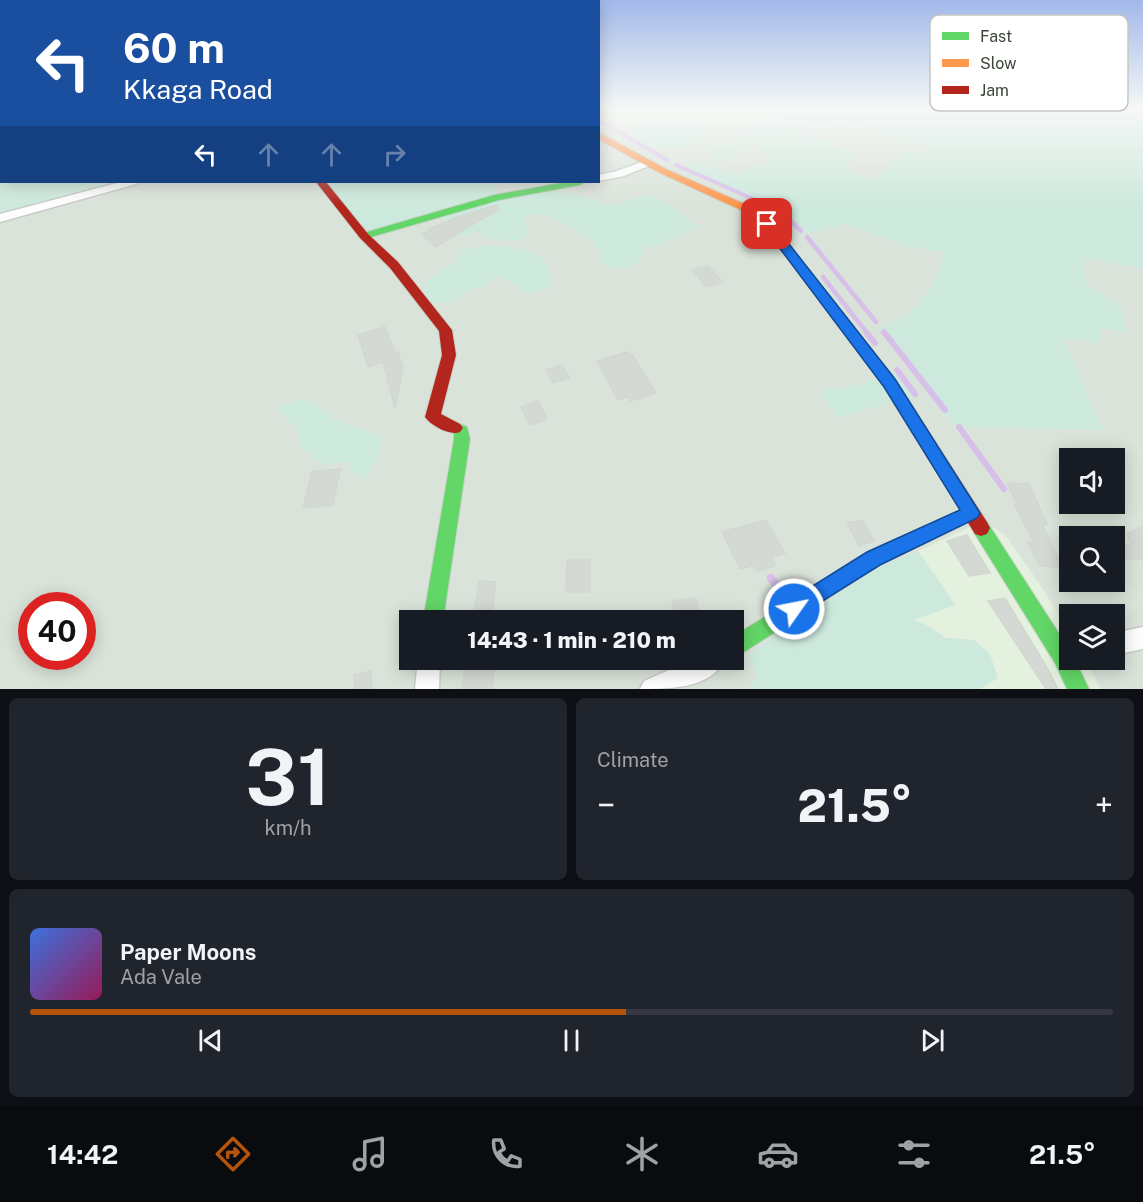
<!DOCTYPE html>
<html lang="en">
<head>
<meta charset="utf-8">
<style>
  body { margin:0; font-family:"Public Sans",sans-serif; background:#20242c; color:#f1f3f6; height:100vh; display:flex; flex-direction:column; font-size:22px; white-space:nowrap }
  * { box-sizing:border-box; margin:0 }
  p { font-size:20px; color:#9ea1a6 }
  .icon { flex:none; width:33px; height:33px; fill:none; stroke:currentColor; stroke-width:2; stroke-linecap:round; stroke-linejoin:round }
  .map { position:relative; height:689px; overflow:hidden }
  .details { display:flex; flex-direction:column; gap:9px; padding:9px; background:#0d0f14; flex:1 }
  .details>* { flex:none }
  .banner { position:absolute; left:0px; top:0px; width:600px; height:183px; box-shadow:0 3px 15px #0003; background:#1a4fa0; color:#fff; overflow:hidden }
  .tools { position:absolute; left:1059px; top:448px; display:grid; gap:12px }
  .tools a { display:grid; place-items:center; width:66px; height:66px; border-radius:0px; background:#171b24; box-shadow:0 3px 15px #0003; font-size:30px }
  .speed { position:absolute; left:18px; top:592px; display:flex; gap:12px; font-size:30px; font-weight:700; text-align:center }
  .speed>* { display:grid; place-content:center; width:78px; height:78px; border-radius:50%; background:#171b24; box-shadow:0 3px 15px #0003; line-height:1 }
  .speed .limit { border:9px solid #d22; background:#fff; color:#111 }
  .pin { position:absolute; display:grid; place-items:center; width:51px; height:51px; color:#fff; margin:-26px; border-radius:12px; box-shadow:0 3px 9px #0006 }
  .me { position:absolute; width:66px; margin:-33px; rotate:57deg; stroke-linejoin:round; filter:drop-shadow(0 0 4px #0008) }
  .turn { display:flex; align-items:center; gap:21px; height:126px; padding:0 24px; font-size:27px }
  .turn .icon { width:78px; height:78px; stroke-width:2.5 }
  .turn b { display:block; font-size:42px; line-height:51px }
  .lanes { display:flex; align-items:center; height:57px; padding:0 24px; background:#0003; justify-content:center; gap:30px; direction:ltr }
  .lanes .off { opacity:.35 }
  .big { font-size:45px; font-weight:800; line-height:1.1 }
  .details .card { flex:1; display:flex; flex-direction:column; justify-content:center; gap:9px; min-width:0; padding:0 21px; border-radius:9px; background:#20242c }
  .details .dial { align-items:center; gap:0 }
  .dial b { font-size:78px; line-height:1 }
  .song { display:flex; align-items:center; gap:18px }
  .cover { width:72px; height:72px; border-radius:9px; background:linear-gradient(135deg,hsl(220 70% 55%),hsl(330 70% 35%)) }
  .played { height:6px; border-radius:3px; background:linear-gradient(90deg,#b45309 55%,#363941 55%) }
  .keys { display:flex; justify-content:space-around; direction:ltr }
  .heat { display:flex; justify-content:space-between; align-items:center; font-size:33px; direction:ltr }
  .details .tiles { flex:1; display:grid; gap:9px; grid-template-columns:1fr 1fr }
  .card:last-child { grid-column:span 2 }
  .trip { position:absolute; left:399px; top:610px; width:345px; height:60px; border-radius:0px; background:#171b24; box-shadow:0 3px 15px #0003; font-weight:800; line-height:60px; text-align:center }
  .menu { display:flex; height:96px; justify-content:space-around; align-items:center; background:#090b0e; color:#9ea1a6 }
  .menu .icon { width:42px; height:42px }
  .menu .on { color:#b45309 }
  .menu b { font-size:27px; color:#f1f3f6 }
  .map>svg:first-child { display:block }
  .residential { fill:#dae3d9; fill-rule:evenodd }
  .commercial { fill:#e3f1de }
  .green { fill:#cde9dd; fill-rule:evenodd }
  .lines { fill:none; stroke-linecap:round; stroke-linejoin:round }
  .stream-far3 { stroke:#d7bfea; stroke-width:4 }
  .stream-far2 { stroke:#d7bfea; stroke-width:4.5 }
  .stream-far1 { stroke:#d7bfea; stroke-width:6 }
  .stream { stroke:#d7bfea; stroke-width:8 }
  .building { fill:#d4d9d3; stroke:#d2d8d0; stroke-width:1.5 }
  .street-casing { stroke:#c7ccc6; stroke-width:3 }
  .fast-casing { stroke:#c6d1c5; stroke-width:2 }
  .slow-casing { stroke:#c6d1c5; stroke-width:2 }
  .jam-casing { stroke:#c6d1c5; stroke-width:2 }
  .street { fill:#fcfdfc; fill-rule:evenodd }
  .fast { fill:#63d668; fill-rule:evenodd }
  .slow { fill:#ff974d; fill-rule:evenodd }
  .jam { fill:#b3261e; fill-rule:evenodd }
  .route { fill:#1a73e8; stroke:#114b97; stroke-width:1.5 }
  .key { fill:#fff; stroke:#c4c7c3; stroke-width:1.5 }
  .key-label { font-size:16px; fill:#3a4537 }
</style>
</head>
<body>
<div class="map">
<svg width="1143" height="689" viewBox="0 0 1143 689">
  <rect width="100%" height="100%" fill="#ebf0ea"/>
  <!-- residential -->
  <path class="residential" d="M0,109L2,182H598L599,109H1143V689H0ZM1070,459H1114V504H1070ZM1070,537H1114V582H1070ZM32,606H82V657H32ZM1070,615H1114V660H1070ZM410,621H734V660H410Z"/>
  <!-- commercial -->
  <path class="commercial" d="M976,524L990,525L1006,536L1043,589L1069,633L1070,660H1085L1101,689H919L878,633L955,605L918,551Z"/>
  <!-- green -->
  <path class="green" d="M0,109L2,182H128L0,217Z
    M764,109H1143V269L1082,258L1087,285L1121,306L1126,333L1102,328L1100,343L1063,338L1103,430L955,427L878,328C917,317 934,291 944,252L910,247L845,224L801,235L776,211L679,168C703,156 710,171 729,173C737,174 745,170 753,168C762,166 768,167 774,159L756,147L801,132L797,130L751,145L736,137L750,126L784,124L793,127ZM821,124L842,133L857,127L896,139L931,147L926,154L909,149L873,181L843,168L859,156L802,132Z
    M675,122L688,124L698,129L701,139C671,151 657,154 628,136L631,130L652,124Z
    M725,144L737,146L743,150L732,158L720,162L712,159L709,150Z
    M325,182H493L496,196L366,234Z
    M562,191L614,206L645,195L656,198L670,206L697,227L659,245L643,248L638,263L616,270L601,262L599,250L590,238L549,216L539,213L520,219L524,220L528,228L526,237L518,241L485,238L482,230L457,237L440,216L531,192Z
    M487,245C519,250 551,243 551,286L529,294L513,283L495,276L486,287L472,289L448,303H433L422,286L427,280L452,265L464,249Z
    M895,370L917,395L838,418L819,391L863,384Z
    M298,400L312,401L336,421L382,436L377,462L364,478L350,471L348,462L321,464L301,446L297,430L278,408Z
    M918,551L955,605L914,620L925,624L946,638L974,640L990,654L998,678L980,689H753L751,683L758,676L747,655L876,568Z"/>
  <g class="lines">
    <!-- stream-far3 -->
    <path class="stream-far3" d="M598,120L667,160
      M676,165L774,208"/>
    <!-- stream-far2 -->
    <path class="stream-far2" d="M772,207L774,208
      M782,213L801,231
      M807,237L876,322
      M823,277L867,333"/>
    <!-- stream-far1 -->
    <path class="stream-far1" d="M866,332L875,343
      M884,332L945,410
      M897,370L915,394
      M959,427L1004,489"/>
    <!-- stream -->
    <path class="stream" d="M771,578L782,593L778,605"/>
  </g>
  <!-- building -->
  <path class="building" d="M497,205L499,209L435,247L422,234L430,231L428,229L452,220L451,219Z
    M708,266L723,282L706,287L692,270Z
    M385,327L395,353L398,352L403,369L395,408L383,362L368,367L358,335Z
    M627,352L629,355L632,354L656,393L630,401L628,397L618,400L597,361Z
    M562,365L570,378L553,383L546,370Z
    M538,401L547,419L530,425L521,407Z
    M340,469L333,505L303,508L312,471Z
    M1007,483L1029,484L1047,524H1042L1063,568L1039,566L1028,542H1034L1014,504H1017Z
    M766,520L785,553L771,557L776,566L757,571L754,565L740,569L722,532Z
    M863,521L874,541L859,546L847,522Z
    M1143,526V561L1141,559H1114V545H1132L1126,534Z
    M967,535L990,573L969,576L947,541Z
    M567,560H590V592H566Z
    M479,581L496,582L491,621H473Z
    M696,598L700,614L675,617L672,601Z
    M1005,598L1048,669L1058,689H1046L988,601Z
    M472,660H495L492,689H462L465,667L471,668Z
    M371,671L372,689H355L354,675Z"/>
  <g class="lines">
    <defs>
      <path id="street" d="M647,160L651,161V165L624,176L598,181V175L617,171Z
        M121,182H138L136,184L0,222V214Z
        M1143,627V649L1114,655V633Z
        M418,660H440L439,689H415Z
        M692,660H724C712,689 667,689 640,689L644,681Z"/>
      <path id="fast" d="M566,182H585L580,185L499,200L364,239L358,236L360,234L494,195Z
        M455,422L467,427L470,439L443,621H423L454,439V434L447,428L450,424Z
        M971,505L977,508L980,513L977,518L879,565L741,654L734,657V636L867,553Z
        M981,520L987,522L1069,649L1070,660H1075L1089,689H1067L1055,663L975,534L972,528L975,522Z"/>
      <path id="slow" d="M598,132L666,169L749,206L771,222L875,354L877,357L875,360H865L763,226L741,210L660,173L598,139Z"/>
      <path id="jam" d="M316,182H326L368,234L398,262L452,330L456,355L441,414L460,424L463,428L460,432C451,436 431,426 425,417L442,355L439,331L390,268L360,238Z
        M870,352L875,354L895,379L987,522L990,528L987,534L981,536L975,534L885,387L863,357Z"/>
    </defs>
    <!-- street casing -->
    <use href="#street" class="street-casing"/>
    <!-- fast casing -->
    <use href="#fast" class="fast-casing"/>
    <!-- slow casing -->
    <use href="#slow" class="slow-casing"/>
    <!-- jam casing -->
    <use href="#jam" class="jam-casing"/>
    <!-- street -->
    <use href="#street" class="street"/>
    <!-- fast -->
    <use href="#fast" class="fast"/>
    <!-- slow -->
    <use href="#slow" class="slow"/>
    <!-- jam -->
    <use href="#jam" class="jam"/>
  </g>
  <!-- sky -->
  <linearGradient id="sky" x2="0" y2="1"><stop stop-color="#a1b8e9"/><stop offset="0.53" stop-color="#f6f8f6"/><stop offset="1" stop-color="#f6f8f6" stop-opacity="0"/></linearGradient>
  <rect width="1143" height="205" fill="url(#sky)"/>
  <!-- route -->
  <path class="route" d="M763,221H771L895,379L980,513L977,518L880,565L794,619L787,616L784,609L787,602L867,552L960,510L884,387L763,226Z"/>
  <!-- legend -->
  <rect x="930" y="15" width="198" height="96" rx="9" class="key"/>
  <rect x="942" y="32" width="27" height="8" fill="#63d668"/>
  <rect x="942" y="59" width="27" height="8" fill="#ff974d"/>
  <rect x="942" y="86" width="27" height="8" fill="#b3261e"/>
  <g class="key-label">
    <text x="980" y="42">Fast</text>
    <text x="980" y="69">Slow</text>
    <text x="980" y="96">Jam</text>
  </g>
</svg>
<div class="tools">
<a><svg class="icon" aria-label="sound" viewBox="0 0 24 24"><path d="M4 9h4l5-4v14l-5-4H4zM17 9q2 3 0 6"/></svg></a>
<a><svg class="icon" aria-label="search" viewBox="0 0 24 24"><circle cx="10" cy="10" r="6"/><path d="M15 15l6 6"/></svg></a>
<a><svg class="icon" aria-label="layers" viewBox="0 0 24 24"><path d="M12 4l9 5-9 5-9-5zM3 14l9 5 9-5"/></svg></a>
</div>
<div class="speed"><div class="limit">40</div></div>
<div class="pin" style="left:767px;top:224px;background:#d93025"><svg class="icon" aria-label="arrive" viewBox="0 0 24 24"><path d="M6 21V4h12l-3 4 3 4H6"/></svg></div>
<svg class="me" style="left:794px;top:609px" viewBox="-20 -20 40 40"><circle r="17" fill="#1a73e8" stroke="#fff" stroke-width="3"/><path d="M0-11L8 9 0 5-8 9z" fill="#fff"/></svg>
<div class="trip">14:43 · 1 min · 210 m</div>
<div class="banner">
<div class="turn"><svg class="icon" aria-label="left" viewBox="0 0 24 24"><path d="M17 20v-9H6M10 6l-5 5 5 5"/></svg><div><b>60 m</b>Kkaga Road</div></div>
<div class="lanes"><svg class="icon" aria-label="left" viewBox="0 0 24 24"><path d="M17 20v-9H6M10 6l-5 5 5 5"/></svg><svg class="icon off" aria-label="ahead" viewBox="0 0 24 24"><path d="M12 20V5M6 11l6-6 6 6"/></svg><svg class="icon off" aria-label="ahead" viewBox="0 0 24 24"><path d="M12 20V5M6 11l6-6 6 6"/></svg><svg class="icon off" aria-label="right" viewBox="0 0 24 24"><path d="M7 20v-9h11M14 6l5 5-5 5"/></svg></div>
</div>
</div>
<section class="details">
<div class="tiles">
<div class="card dial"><b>31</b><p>km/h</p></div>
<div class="card"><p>Climate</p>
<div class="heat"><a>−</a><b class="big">21.5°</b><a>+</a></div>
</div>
<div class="card">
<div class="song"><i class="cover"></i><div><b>Paper Moons</b><p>Ada Vale</p></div></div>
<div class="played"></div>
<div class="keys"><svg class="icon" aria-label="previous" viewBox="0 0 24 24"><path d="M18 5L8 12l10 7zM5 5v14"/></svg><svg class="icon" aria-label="pause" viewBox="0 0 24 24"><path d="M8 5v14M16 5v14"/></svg><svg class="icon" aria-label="next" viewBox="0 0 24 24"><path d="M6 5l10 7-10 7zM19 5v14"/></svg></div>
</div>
</div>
</section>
<nav class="menu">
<b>14:42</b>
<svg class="icon on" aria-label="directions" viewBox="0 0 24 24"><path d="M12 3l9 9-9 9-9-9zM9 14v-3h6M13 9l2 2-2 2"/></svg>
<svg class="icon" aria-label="music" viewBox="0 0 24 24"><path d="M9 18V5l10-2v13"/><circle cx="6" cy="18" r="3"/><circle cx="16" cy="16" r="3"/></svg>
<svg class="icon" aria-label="phone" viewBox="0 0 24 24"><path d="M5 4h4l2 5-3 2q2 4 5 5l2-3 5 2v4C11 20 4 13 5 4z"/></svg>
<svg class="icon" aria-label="climate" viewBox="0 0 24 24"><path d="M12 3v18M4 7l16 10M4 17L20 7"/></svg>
<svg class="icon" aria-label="car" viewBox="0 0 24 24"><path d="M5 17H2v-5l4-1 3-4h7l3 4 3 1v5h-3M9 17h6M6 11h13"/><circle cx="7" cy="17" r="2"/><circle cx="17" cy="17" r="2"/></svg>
<svg class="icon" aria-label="filters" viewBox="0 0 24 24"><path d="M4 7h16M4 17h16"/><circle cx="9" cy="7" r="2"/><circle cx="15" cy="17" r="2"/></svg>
<b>21.5°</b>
</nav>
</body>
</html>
